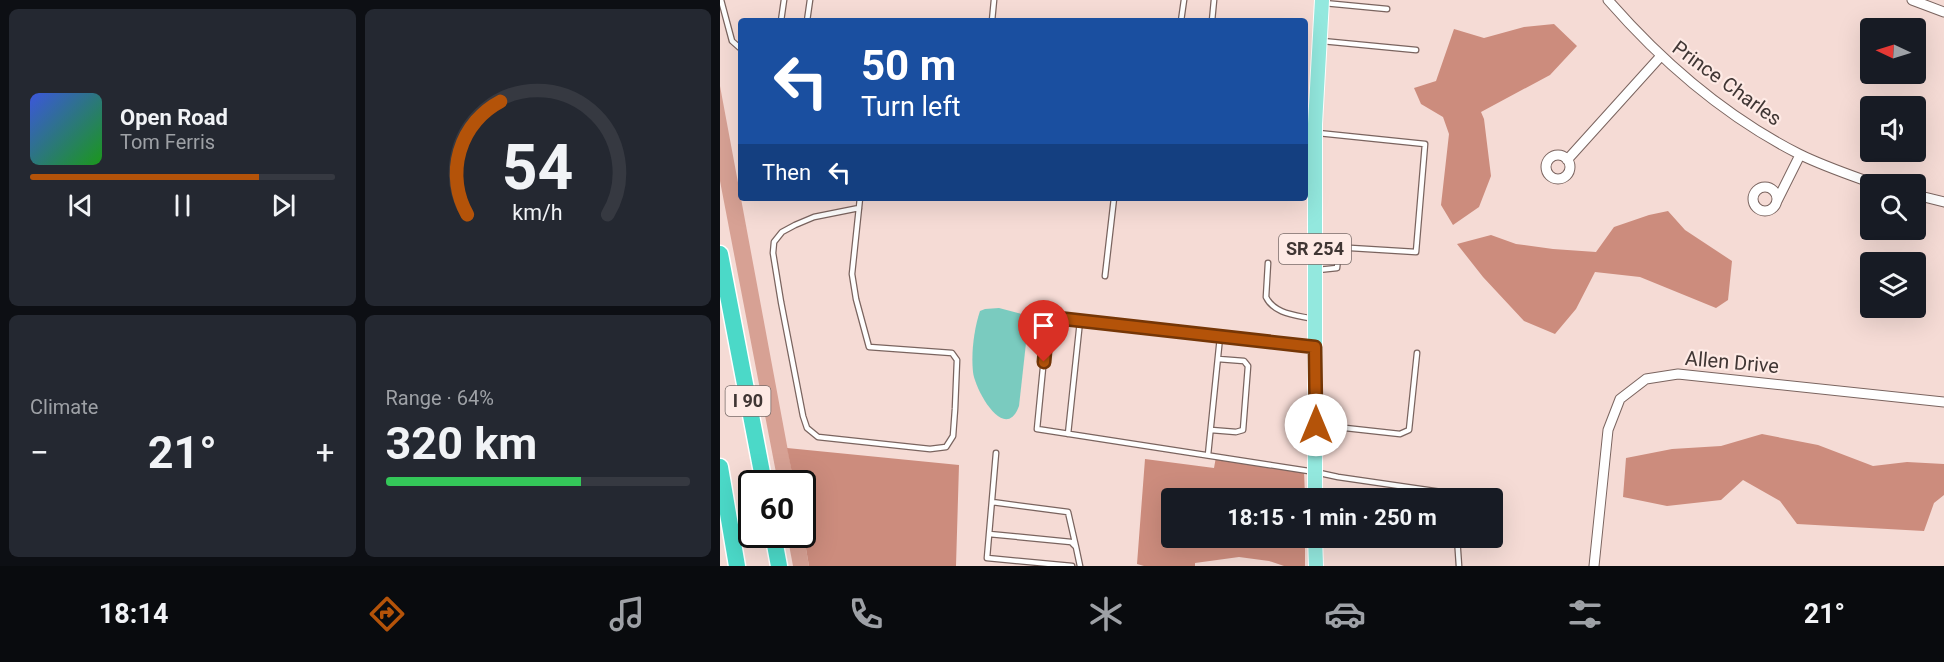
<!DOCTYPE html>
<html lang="en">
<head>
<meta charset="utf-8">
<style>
  body { margin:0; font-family:Roboto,sans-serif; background:#242831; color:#f1f3f6; height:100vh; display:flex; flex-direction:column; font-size:22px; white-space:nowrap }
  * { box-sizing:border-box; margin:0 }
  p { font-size:20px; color:#9ea1a6 }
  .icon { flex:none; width:33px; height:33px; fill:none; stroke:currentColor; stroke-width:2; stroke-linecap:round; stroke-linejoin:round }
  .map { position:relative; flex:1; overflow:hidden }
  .sheet { display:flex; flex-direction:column; gap:9px; padding:9px; background:#0d0f14; width:720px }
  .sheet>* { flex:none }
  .top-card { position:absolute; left:18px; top:18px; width:570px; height:183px; border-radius:6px; box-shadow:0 6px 24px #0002; background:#1a4fa0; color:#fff; overflow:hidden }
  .needle { width:39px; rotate:274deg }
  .fabs { position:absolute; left:1140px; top:18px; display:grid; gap:12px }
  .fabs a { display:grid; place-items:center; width:66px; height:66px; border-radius:6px; background:#171b24; box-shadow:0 6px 24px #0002; font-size:30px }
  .speed { position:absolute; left:18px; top:470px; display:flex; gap:12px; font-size:30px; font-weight:700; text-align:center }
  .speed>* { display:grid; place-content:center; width:78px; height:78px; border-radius:50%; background:#171b24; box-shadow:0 6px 24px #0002; line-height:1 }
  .speed .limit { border:3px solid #111; border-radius:9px; background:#fff; color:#111 }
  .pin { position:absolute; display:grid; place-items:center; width:51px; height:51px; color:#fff; margin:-62px -26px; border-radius:50% 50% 50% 0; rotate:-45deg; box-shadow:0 0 6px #0007 }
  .pin .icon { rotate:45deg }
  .me { position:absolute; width:66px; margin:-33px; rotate:0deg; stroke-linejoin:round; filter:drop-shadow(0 0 4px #0008) }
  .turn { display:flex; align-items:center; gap:21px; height:126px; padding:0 24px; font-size:27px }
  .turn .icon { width:78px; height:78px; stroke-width:2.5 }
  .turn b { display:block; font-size:42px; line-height:51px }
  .then { display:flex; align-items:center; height:57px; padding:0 24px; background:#0003; gap:12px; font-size:22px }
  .big { font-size:45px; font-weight:700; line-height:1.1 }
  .sheet .tile { flex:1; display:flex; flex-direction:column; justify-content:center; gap:9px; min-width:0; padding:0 21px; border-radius:9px; background:#242831 }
  .sheet .dial { align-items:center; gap:0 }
  .dial svg { height:156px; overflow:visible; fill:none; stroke:#363941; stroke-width:7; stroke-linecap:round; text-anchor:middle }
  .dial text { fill:#f1f3f6; stroke:none }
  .song { display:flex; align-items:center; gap:18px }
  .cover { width:72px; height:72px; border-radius:9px; background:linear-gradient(135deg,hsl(230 70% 55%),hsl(120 70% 35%)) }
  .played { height:6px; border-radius:3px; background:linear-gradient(90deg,#b45309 75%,#363941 75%) }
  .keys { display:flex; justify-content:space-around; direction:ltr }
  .heat { display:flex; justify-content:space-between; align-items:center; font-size:33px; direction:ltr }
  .charge { height:9px; border-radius:4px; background:linear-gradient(90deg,#34c759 64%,#363941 0) }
  .sheet .tiles { flex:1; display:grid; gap:9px; grid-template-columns:repeat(2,1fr) }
  .trip { position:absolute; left:441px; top:488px; width:342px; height:60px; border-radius:6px; background:#171b24; box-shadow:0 6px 24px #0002; font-weight:700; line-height:60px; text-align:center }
  .tab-bar { display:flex; height:96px; justify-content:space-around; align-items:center; background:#090b0e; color:#9ea1a6 }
  .tab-bar .icon { width:42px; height:42px }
  .tab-bar .current { color:#b45309 }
  .tab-bar b { font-size:27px; color:#f1f3f6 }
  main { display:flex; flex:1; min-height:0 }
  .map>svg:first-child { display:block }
  .green { fill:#d7a194 }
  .forest { fill:#cc8c7d }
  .water { fill:#7acbbf }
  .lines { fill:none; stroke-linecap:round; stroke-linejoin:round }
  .service-casing { stroke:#7a645f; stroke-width:7 }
  .minor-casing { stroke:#7a645f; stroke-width:11 }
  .primary-casing { stroke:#fff; stroke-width:16 }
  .motorway-casing { stroke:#fff; stroke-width:19 }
  .service { stroke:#fff; stroke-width:4.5 }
  .minor { stroke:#fff; stroke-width:9 }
  .primary { stroke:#93e8de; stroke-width:14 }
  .motorway { stroke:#4bd9c8; stroke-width:16 }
  .route-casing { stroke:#753606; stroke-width:15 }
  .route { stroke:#b45309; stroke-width:10 }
  .labels { text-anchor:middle; stroke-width:4.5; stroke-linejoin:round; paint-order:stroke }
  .shield { fill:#feeae5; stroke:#796c69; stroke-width:1.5 }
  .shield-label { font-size:18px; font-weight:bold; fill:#403634 }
  .street-label { font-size:20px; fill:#403634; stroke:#feeae5 }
</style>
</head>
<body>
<main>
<section class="sheet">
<div class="tiles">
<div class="tile">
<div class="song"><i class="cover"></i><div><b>Open Road</b><p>Tom Ferris</p></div></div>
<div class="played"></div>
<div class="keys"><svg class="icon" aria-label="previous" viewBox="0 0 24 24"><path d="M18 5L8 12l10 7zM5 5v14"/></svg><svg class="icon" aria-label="pause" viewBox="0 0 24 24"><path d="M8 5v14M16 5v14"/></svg><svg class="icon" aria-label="next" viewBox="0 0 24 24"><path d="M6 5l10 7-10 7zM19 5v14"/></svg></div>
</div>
<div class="tile dial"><svg viewBox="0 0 100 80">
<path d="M14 69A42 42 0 1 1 86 69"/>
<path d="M14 69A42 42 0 0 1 31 11" stroke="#b45309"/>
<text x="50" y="56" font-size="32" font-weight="700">54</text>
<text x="50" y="72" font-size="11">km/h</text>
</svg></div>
<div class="tile"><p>Climate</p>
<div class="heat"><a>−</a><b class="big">21°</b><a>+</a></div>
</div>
<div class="tile"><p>Range · 64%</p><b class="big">320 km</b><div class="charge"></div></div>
</div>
</section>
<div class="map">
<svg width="1224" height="566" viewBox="0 0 1224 566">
  <rect width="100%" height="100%" fill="#f5dbd5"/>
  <!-- green -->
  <path class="green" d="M0,86L74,483H58L0,181Z
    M83,531L89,566H73L67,534H82Z"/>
  <!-- forest -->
  <path class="forest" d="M834,24L857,46L830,75L761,112L764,119L771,176L759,207L733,225L721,205L729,134L723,117L701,104L694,88L716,81L734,29L764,38L804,27Z
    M948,211L965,230L1012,261L1008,300L996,308L920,277L875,272L856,309L835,334L804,321L763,277L737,244L771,235L796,244L833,249L876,252L894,227L929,215Z
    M1042,434L1098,445L1153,466L1187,462L1224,464V495L1214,503L1204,531L1077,524L1060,501L1023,480L1001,500L947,506L903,497L906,458L952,449L1001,446Z
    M67,448L239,465L236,566H89L83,531L82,483H74Z
    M496,457L584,470L585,498H452V537H585V566H564L549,561L519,557L475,563V566H424L417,564L425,459L494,468Z"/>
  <!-- water -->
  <path class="water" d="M279,308L309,316L299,406C285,444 255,390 253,372C251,353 254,329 260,311L265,309Z"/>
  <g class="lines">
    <defs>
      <path id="service" d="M1,0L12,41L21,49
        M604,3L667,9
        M61,21L64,0
        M87,21L90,0
        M272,21L274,0
        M461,21L464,0
        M492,21L494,0
        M602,41L696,50
        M598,133L705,144L696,252L598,246
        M139,208L94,217L75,225L62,232L54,242L53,253L61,302L83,416L87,428L98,437L210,449L226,447L233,436L235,409L237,360L232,353L149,347L136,299L132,274L140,198
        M548,263L546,297C554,314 576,315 593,319
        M598,270L617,268L619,248
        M385,276L394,198
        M594,347L328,317L317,429L595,472L618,477L735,494L736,498
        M598,425L680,434L689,430L697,353
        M491,430L516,432L523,430L528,366L524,361L498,359
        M348,434L360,321
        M276,453L267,558L352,566
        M488,455L500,337
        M272,502L348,512L356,547
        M269,534L351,542L356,547L360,566
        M737,537L739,566"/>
      <path id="minor" d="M888,0C943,63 1004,116 1079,154C1103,166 1130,175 1155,184
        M1192,0L1224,12
        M826 167a12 12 0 1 1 24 0a12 12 0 1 1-24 0Z
        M847,160L940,57
        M1033 199a12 12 0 1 1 24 0a12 12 0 1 1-24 0Z
        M1196,195L1224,202
        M1057,201L1080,155
        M874,566L888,430L900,399L926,379L958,374L1224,402"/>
      <path id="primary" d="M595,498V124L602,0
        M595,537L596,566"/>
      <path id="motorway" d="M0,254L44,483
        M0,467L17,566
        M53,534L59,566"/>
    </defs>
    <!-- service casing -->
    <use href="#service" class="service-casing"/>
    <!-- minor casing -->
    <use href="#minor" class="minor-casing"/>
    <!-- primary casing -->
    <use href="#primary" class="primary-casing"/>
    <!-- motorway casing -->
    <use href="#motorway" class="motorway-casing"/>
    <!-- service -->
    <use href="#service" class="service"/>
    <!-- minor -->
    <use href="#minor" class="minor"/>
    <!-- primary -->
    <use href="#primary" class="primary"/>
    <!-- motorway -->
    <use href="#motorway" class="motorway"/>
  </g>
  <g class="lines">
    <defs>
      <path id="route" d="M324,362L328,317L595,347L596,425"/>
    </defs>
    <!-- route casing -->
    <use href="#route" class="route-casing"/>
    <!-- route -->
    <use href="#route" class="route"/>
  </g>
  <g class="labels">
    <!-- shield labels -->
    <g class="shield">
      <rect x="559" y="234" width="72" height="30" rx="4.5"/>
      <rect x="5.5" y="386" width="45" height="30" rx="4.5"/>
    </g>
    <g class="shield-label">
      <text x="595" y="255">SR 254</text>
      <text x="28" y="407">I 90</text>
    </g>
    <!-- street labels -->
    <g class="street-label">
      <text transform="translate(1007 83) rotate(36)" y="7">Prince Charles</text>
      <text transform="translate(1012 362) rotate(5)" y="7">Allen Drive</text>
    </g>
  </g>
</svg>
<div class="fabs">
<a><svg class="needle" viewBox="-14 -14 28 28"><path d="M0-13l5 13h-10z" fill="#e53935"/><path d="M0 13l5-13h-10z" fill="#9ea1a6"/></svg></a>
<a><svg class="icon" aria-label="sound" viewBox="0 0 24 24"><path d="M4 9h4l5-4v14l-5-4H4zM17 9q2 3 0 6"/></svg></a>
<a><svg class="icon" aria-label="search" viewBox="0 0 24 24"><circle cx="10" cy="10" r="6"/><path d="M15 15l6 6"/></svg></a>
<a><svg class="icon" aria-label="layers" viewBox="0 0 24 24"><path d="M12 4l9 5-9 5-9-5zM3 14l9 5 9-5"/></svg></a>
</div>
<div class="speed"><div class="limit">60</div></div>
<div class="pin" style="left:324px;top:362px;background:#d93025"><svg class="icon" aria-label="arrive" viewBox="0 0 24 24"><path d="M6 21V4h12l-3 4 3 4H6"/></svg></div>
<svg class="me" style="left:596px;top:425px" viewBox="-20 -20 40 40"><circle r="19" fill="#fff"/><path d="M0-13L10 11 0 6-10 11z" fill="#b45309"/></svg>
<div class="trip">18:15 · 1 min · 250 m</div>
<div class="top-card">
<div class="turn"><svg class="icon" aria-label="left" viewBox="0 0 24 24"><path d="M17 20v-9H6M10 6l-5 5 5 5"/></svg><div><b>50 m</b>Turn left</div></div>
<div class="then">Then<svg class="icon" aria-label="left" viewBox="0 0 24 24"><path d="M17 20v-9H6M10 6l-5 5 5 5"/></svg></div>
</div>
</div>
</main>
<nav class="tab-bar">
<b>18:14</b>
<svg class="icon current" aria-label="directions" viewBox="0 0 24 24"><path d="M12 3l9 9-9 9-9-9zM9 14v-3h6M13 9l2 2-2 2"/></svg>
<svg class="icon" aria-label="music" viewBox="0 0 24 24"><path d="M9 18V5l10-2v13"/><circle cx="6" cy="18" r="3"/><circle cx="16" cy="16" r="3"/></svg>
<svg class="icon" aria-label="phone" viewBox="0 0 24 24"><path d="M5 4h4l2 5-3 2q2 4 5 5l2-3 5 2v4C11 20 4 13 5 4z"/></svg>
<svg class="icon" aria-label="climate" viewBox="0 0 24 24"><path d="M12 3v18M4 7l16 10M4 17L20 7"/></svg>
<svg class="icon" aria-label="car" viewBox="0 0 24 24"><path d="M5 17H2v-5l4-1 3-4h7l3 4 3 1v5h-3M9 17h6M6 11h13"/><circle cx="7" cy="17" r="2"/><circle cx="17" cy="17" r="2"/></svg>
<svg class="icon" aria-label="filters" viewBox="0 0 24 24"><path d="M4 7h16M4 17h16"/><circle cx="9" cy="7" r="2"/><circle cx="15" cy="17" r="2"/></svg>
<b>21°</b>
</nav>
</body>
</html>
